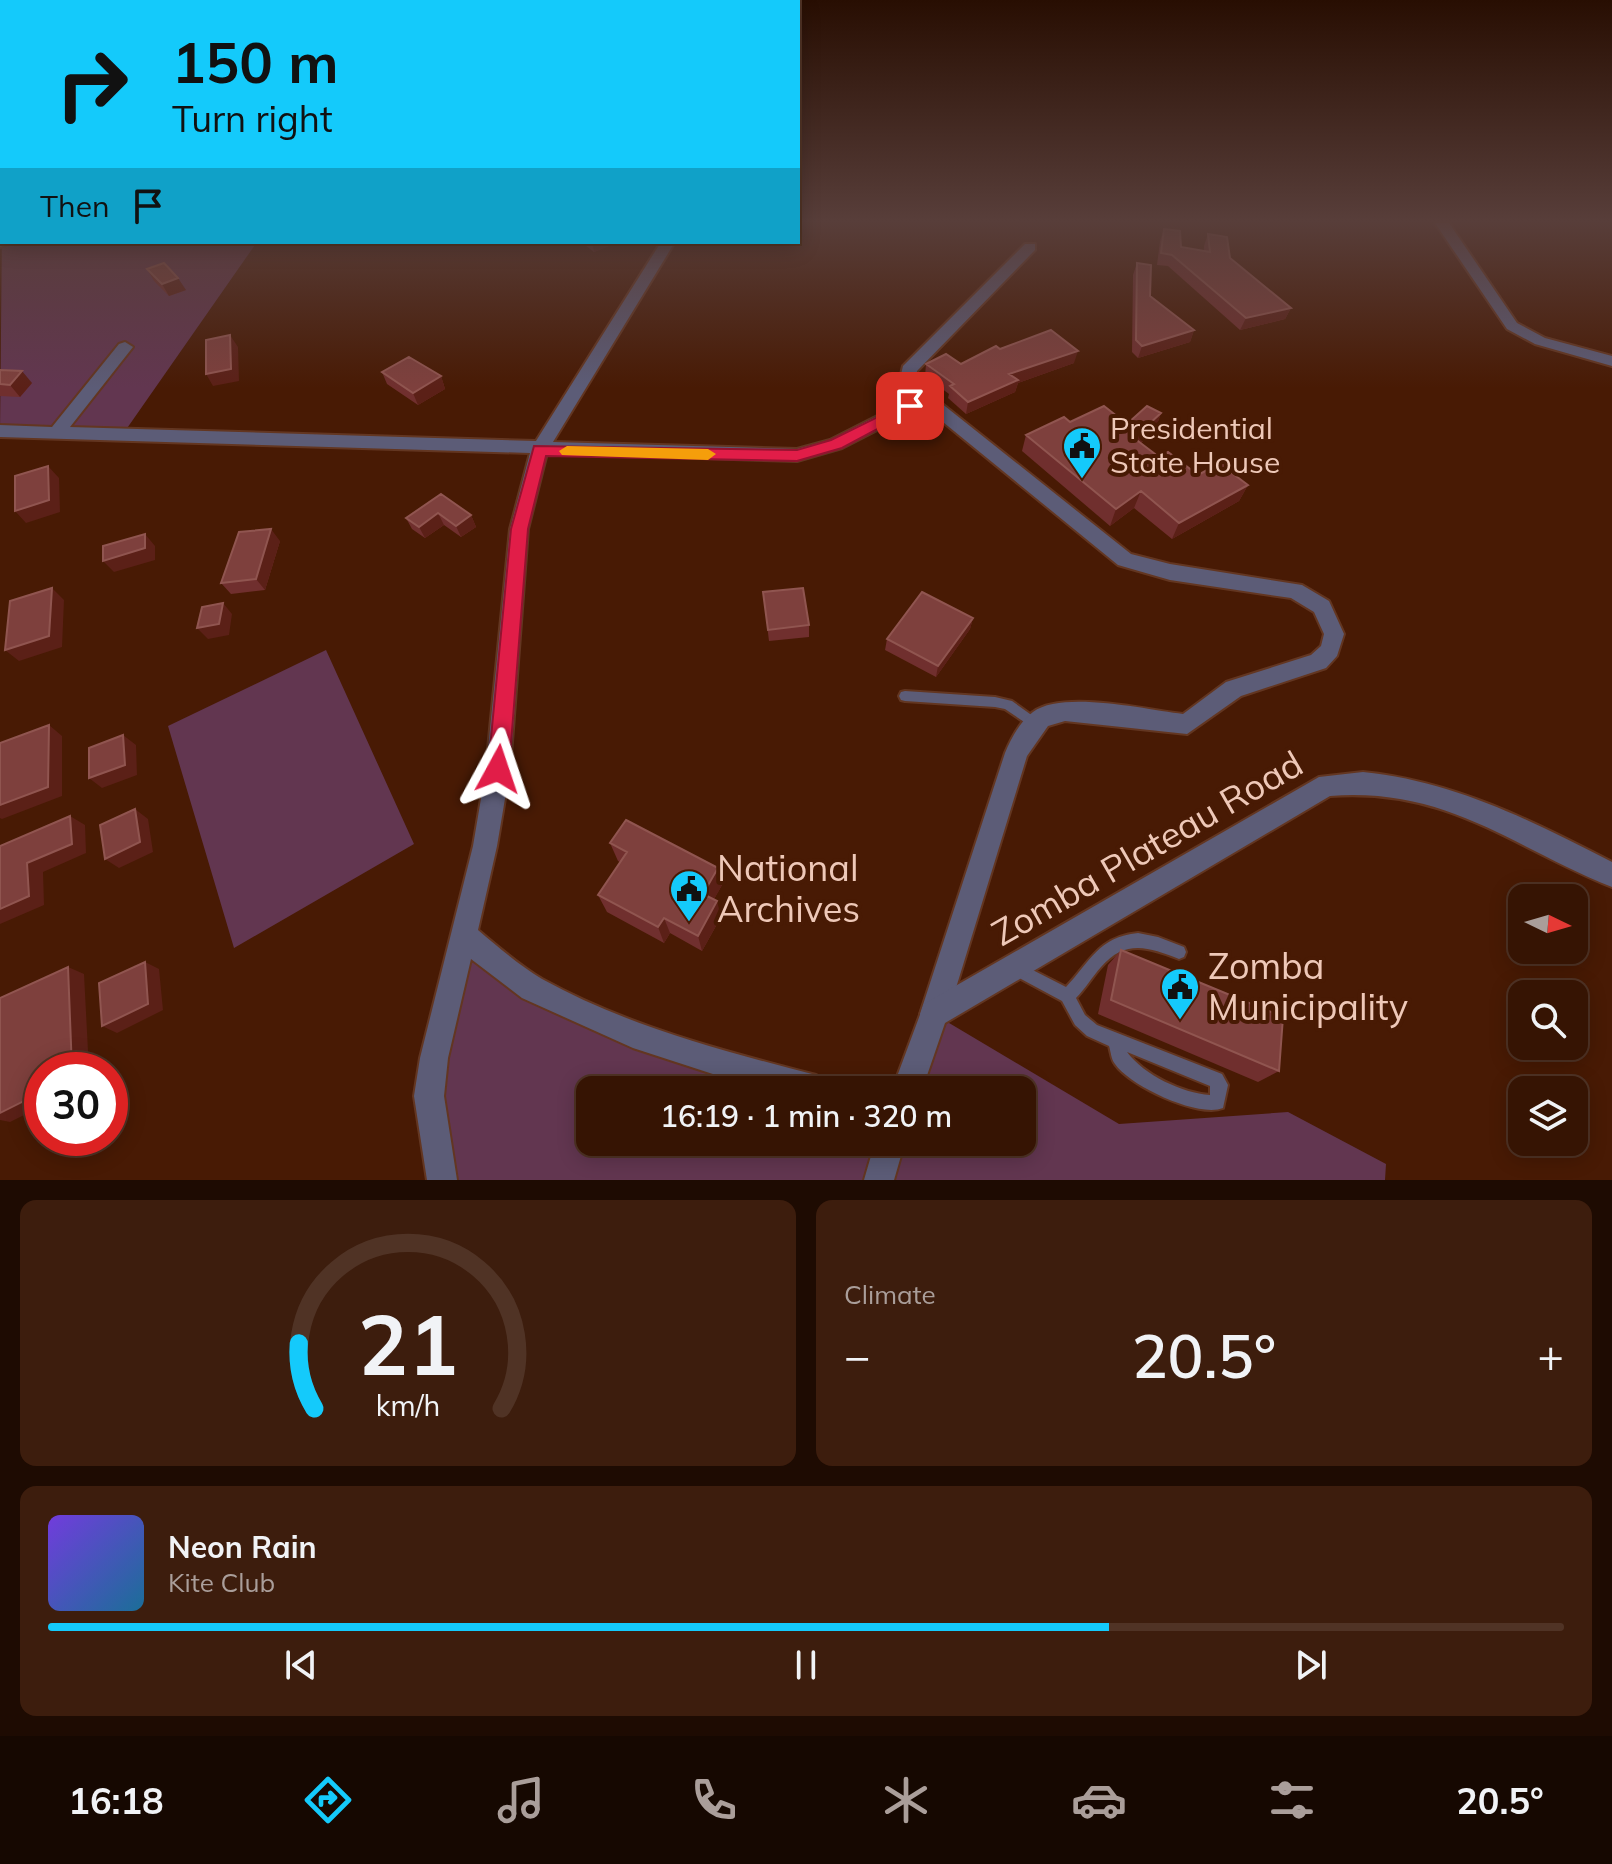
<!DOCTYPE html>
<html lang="en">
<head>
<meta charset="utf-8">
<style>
  body { margin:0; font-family:Mulish,sans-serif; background:#3d1d0d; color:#f1f3f6; height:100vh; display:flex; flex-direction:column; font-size:30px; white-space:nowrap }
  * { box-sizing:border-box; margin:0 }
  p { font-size:26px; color:#aa9e9a }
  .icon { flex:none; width:44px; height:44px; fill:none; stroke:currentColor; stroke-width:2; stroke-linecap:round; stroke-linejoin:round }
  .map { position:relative; height:1180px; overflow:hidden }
  .sheet { display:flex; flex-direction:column; gap:20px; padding:20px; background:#1e0b02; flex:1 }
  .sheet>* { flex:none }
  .guide { position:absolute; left:0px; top:0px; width:800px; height:244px; box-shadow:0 4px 20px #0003,0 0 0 2px #503325; background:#14cafb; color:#111; overflow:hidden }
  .needle { width:52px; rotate:95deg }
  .buttons { position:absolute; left:1508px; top:884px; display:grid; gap:16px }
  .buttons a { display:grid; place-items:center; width:80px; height:80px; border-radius:16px; background:#361403; box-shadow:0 4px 20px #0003,0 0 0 2px #503325; font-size:40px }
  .speed { position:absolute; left:24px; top:1052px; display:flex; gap:16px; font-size:40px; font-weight:700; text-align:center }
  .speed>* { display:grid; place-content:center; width:104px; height:104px; border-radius:50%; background:#361403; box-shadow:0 4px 20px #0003,0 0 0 2px #503325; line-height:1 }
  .speed .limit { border:12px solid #d22; background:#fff; color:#111 }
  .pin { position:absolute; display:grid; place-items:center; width:68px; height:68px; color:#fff; margin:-34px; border-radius:16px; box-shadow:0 4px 12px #0006 }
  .me { position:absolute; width:88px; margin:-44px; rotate:5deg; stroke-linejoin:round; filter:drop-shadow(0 0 6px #0008) }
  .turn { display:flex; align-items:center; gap:28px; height:168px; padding:0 40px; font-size:36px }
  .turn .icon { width:104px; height:104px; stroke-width:2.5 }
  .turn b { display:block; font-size:56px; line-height:68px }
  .then { display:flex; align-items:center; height:76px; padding:0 40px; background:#0003; gap:16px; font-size:30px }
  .big { font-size:60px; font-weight:600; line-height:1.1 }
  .sheet .widget { flex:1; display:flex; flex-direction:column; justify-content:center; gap:12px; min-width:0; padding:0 28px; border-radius:16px; background:#3d1d0d }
  .sheet .dial { align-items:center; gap:0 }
  .dial svg { height:208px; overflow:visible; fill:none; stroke:#503325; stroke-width:7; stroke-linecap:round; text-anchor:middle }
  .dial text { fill:#f1f3f6; stroke:none }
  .song { display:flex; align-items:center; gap:24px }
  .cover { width:96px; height:96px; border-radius:12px; background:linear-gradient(135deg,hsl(260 70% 55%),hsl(200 70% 35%)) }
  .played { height:8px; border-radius:4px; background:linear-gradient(90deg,#14cafb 70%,#503325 70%) }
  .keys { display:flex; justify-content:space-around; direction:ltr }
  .heat { display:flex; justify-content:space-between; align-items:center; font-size:44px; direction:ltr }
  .sheet .tiles { flex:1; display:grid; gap:20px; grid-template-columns:1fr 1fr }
  .widget:last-child { grid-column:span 2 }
  .trip { position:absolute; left:576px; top:1076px; width:460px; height:80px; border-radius:16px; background:#361403; box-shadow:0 4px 20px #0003,0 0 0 2px #503325; font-weight:600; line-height:80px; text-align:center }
  .dock { display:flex; height:128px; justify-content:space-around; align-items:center; background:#160801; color:#aa9e9a }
  .dock .icon { width:56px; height:56px }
  .dock .active { color:#14cafb }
  .dock b { font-size:36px; color:#f1f3f6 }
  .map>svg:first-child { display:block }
  .green { fill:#623650 }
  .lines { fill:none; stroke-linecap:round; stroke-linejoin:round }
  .service-casing { stroke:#633621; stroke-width:4 }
  .minor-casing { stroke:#633621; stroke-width:4 }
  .tertiary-casing { stroke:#633621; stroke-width:4 }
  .service { fill:#5c5c77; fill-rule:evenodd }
  .minor { fill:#5c5c77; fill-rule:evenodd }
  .tertiary { fill:#5c5c77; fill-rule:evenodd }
  .wall { fill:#702f2e }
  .shaded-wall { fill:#5b2017 }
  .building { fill:#7e403d; stroke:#905550; stroke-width:2 }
  .route { fill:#e11d48; stroke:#92132f; stroke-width:2 }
  .slow { fill:#f59e0b }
  .labels { text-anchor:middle; stroke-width:8; stroke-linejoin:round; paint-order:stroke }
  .poi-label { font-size:30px; fill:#eec8b8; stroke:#481a04; text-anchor:start }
  .near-street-label { font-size:36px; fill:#eec8b8; stroke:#481a04 }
  .near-poi-label { font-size:36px; fill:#eec8b8; stroke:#481a04; text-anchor:start }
</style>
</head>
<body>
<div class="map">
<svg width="1612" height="1180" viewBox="0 0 1612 1180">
  <rect width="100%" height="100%" fill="#481a04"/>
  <!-- green -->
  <path class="green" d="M2,229V242H257L123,434L0,431Z
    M326,650L414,844L234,948L168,726Z
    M471,927L544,988L819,1090H590V1142H1022V1090H907L934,1014L1119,1124L1288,1112L1386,1164L1385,1180H456L440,1118L451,1011Z"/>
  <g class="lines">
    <defs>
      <path id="service" d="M905,691L995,697L1012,701L1037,719L1039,723L1037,727L1033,728L1005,709L995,707L905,701L901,700L899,696L901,692Z
        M1138,933L1158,937L1184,947L1186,952L1184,957L1179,959C1149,947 1125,939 1101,967C1092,977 1086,988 1076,998L1085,1015L1097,1025L1222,1074L1228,1085L1223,1108C1198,1118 1130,1086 1115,1064C1111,1059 1111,1052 1109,1046L1087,1036L1075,1025L1062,1001L1012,974L1010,969L1012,964L1017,962L1066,987C1090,962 1098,937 1138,933ZM1127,1052L1210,1086V1095C1182,1093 1144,1075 1127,1052Z"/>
      <path id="minor" d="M0,239L2,242H14L0,247Z
        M661,242H675L553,442L797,449L830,440L901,404L897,391L903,366L1025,244H1035V250L917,371L913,391L916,400L936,399L1131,554L1170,564L1302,585L1329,601L1344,634L1337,656L1326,668L1241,696L1187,734L1065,721L1048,726L1027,756L948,1014L944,1024L934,1028L924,1024L920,1014L1005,753C1011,739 1020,721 1033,712C1063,690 1147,710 1183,714L1226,682L1311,655L1321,646L1324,634L1314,612L1291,598L1170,580L1118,565L927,409L914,411L842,448L797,461L547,453L528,529L510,769L497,846L478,930C498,947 519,965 542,979C627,1026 723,1051 816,1075L826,1080L831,1090H762L633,1048L522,998L471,959L448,1058L444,1096L457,1180H427L414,1096L420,1058L473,846L486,769L510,529L530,453L0,437V425L52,427L119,344L125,342L133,347L70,427L536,441Z"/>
      <path id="tertiary" d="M1435,223H1449L1517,323L1545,338L1612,356V366L1535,344L1507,329Z
        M1363,772C1454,781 1532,821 1612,862V887C1512,847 1447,787 1330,796L945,1023L922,1090H892L924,1004L1319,777Z
        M875,1142H905L894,1180H864Z"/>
    </defs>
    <!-- service casing -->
    <use href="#service" class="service-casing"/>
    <!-- minor casing -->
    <use href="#minor" class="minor-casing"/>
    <!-- tertiary casing -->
    <use href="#tertiary" class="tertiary-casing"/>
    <!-- service -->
    <use href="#service" class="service"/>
    <!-- minor -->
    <use href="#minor" class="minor"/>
    <!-- tertiary -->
    <use href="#tertiary" class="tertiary"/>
  </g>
  <!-- wall -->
  <path class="wall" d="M1164,229L1181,247L1204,251V246L1208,234L1230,258L1291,308L1285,319L1240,330L1168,266L1157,265L1160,241Z
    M581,242H616V243L594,252Z
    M1137,263L1150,296L1194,330L1190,342L1138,358L1132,352L1133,275Z
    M147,269L186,290L169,296L154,281Z
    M1000,349L1074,363L1018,383L1015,392L966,414L948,398L949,394L925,376L926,364H961Z
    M0,370L32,383L20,397L0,396Z
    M382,372L441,376L445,389L418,405L387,384Z
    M1161,413L1155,430L1141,443L1159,457L1198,475H1234L1248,485L1239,501L1172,539L1134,508L1110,526L1022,451L1026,435L1070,422L1127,424Z
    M441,494L471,515L476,527L461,537L444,525L425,538L412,529L406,518Z
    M280,541L265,590L231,594L221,583Z
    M763,592L809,625V637L769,641Z
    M973,618L970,629L936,677L885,650L887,639Z
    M610,843L718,868L722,885L714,899L721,917L702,951L670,933L664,943L607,912L598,895L620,862L618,861Z
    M1121,950L1279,1071L1258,1082L1098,1014L1108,965Z"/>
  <!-- shaded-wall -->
  <path class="shaded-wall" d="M592,242H616V243L594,252Z
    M178,278L186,290L169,296L162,284Z
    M1291,308L1285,319L1240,330L1246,318Z
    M1194,330L1190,342L1138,358L1142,346Z
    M230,335L238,347L239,381L213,386L206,374Z
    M1078,351L1074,363L1018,383L1015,392L966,414L968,402L1009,374Z
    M22,371L32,383L20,397L10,385Z
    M441,376L445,389L418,405L413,393Z
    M1161,413L1155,430L1128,454L1134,438Z
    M48,466L59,478L60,512L26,523L15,511Z
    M1248,485L1239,501L1172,539L1179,523Z
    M1141,491L1134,508L1110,526L1116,509Z
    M438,513L444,525L425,538L419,527Z
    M471,515L476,527L461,537L456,526Z
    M271,529L280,541L265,590L256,579Z
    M145,534L155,546V560L114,572L103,561Z
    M52,588L64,600L62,647L19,661L5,650Z
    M223,603L232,614L229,635L208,639L197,628Z
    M973,618L970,629L936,677L938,666Z
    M49,725L62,736V796L2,819L0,818V805Z
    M123,735L136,745L137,775L102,788L89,778Z
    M135,809L148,819L153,852L119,868L105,859Z
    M70,816L85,825L86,853L43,872L44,905L0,924V909L27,863Z
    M718,868L722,885L708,910L703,894Z
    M717,901L721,917L702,951L698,936Z
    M664,918L670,933L664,943L658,927Z
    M145,962L159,969L163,1010L117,1033L102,1026Z
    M68,967L84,974L89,1070H72Z
    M42,1092V1106L10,1122L0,1120V1113Z"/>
  <!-- building -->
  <path class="building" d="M1164,229L1180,231L1181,247L1210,252L1208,234L1227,237L1230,258L1291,308L1246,318L1172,255L1161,253Z
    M164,263L178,278L162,284L147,269Z
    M1137,263L1151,265L1150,296L1194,330L1142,346L1136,340Z
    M1051,330L1078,351L1009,374L1018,380L968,402L950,386L954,384L926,364L946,354L961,364L996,346L1000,349Z
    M230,335L231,369L206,374V340Z
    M409,357L441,376L413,393L382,372Z
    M0,370L22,371L10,385L0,384Z
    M1104,406L1127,424L1147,406L1161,413L1134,438L1159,457L1168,452L1198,475L1224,461L1237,470L1232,473L1248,485L1179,523L1141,491L1116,509L1026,435L1064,417L1070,422Z
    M48,466L49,500L15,511V476Z
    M441,494L471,515L456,526L438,513L419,527L406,518Z
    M271,529L256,579L221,583L239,532Z
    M145,534V548L103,561V546Z
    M52,588L49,636L5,650L10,601Z
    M803,588L809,625L768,630L763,592Z
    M922,592L973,618L938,666L887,639Z
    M223,603L219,624L197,628L202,607Z
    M49,725L48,787L0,805V743Z
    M123,735L125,765L89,778V748Z
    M135,809L140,842L105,859L100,825Z
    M70,816L72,844L27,863L29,896L0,909V846Z
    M626,820L718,868L703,894L717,901L698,936L664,918L658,927L598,895L627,852L610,843Z
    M1121,950L1283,1017L1279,1071L1111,1000Z
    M145,962L148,1004L102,1026L99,983Z
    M68,967L72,1070H42V1092L0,1113V998Z"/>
  <!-- sky -->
  <linearGradient id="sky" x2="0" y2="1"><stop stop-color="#280e02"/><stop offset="0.57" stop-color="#583e3a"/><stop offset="1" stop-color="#583e3a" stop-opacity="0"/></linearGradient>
  <rect width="1612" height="388" fill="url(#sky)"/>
  <!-- route -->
  <path class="route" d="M910,401L915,403V409L842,448L797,461L546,456L528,529L509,769L506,775L498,778L491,775L488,769L511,529L534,446L797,450L831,440Z"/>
  <!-- slow -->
  <path class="slow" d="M567,446L708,449L716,454L708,460L562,455L559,451Z"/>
  <!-- icons -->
  <defs>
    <symbol id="civic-pin" viewBox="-11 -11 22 30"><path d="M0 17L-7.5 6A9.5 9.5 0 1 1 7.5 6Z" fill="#14cafb" stroke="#481a04"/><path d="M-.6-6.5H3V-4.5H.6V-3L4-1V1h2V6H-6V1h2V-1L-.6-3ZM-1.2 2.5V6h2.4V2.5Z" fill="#111"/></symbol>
  </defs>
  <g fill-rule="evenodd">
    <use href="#civic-pin" x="1060" y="424" width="44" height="60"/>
    <use href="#civic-pin" x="667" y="867" width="44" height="60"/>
    <use href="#civic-pin" x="1158" y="965" width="44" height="60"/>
  </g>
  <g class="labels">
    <!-- poi labels -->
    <g class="poi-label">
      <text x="1110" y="439">Presidential<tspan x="1110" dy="34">State House</tspan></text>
    </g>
    <!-- near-street labels -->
    <g class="near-street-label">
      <text transform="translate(1147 848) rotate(-30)" y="13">Zomba Plateau Road</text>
    </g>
    <!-- near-poi labels -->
    <g class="near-poi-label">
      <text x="717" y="881">National<tspan x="717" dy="41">Archives</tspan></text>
      <text x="1208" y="979">Zomba<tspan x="1208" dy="41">Municipality</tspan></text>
    </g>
  </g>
</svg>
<div class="buttons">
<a><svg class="needle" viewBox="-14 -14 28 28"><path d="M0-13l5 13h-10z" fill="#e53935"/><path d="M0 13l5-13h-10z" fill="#aa9e9a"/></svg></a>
<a><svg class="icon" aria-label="search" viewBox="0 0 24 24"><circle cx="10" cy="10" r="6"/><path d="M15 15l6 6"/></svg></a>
<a><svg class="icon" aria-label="layers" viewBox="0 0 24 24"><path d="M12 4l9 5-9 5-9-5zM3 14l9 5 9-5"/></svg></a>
</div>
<div class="speed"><div class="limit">30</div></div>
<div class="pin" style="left:910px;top:406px;background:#d93025"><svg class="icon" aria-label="arrive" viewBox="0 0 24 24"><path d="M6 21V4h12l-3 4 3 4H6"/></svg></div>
<svg class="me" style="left:498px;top:769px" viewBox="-20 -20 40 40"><path d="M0-17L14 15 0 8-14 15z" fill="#e11d48" stroke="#fff" stroke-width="4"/></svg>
<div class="trip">16:19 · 1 min · 320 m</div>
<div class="guide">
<div class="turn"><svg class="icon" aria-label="right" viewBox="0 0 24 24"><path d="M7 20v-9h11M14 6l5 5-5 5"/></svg><div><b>150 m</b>Turn right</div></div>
<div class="then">Then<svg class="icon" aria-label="arrive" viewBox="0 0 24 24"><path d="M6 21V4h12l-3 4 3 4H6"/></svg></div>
</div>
</div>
<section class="sheet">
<div class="tiles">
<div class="widget dial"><svg viewBox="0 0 100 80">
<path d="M14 69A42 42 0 1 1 86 69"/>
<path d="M14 69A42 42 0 0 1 8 44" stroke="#14cafb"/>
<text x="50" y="56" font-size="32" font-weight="700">21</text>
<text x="50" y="72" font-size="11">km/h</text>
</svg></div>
<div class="widget"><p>Climate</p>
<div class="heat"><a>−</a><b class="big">20.5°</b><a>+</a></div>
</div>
<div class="widget">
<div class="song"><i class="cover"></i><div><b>Neon Rain</b><p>Kite Club</p></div></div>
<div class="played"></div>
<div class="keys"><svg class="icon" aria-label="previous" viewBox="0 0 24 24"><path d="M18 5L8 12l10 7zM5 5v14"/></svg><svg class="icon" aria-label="pause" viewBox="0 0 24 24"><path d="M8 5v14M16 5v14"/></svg><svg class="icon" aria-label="next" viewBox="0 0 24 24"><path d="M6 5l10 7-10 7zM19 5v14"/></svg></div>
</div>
</div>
</section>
<nav class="dock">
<b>16:18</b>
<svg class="icon active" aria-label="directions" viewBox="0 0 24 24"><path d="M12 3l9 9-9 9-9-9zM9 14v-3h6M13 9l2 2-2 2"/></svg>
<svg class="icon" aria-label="music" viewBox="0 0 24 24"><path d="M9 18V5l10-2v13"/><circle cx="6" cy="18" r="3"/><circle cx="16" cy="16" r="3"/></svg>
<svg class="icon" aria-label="phone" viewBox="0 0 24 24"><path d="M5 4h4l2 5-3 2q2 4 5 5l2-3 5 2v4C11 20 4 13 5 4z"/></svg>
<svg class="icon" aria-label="climate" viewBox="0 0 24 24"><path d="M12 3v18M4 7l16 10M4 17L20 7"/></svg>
<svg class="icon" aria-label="car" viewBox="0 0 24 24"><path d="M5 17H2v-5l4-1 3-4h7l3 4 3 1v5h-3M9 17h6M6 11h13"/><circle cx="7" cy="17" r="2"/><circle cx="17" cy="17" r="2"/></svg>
<svg class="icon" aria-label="filters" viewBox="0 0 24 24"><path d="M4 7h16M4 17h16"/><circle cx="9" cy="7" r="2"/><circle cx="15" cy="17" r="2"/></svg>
<b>20.5°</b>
</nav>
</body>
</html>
